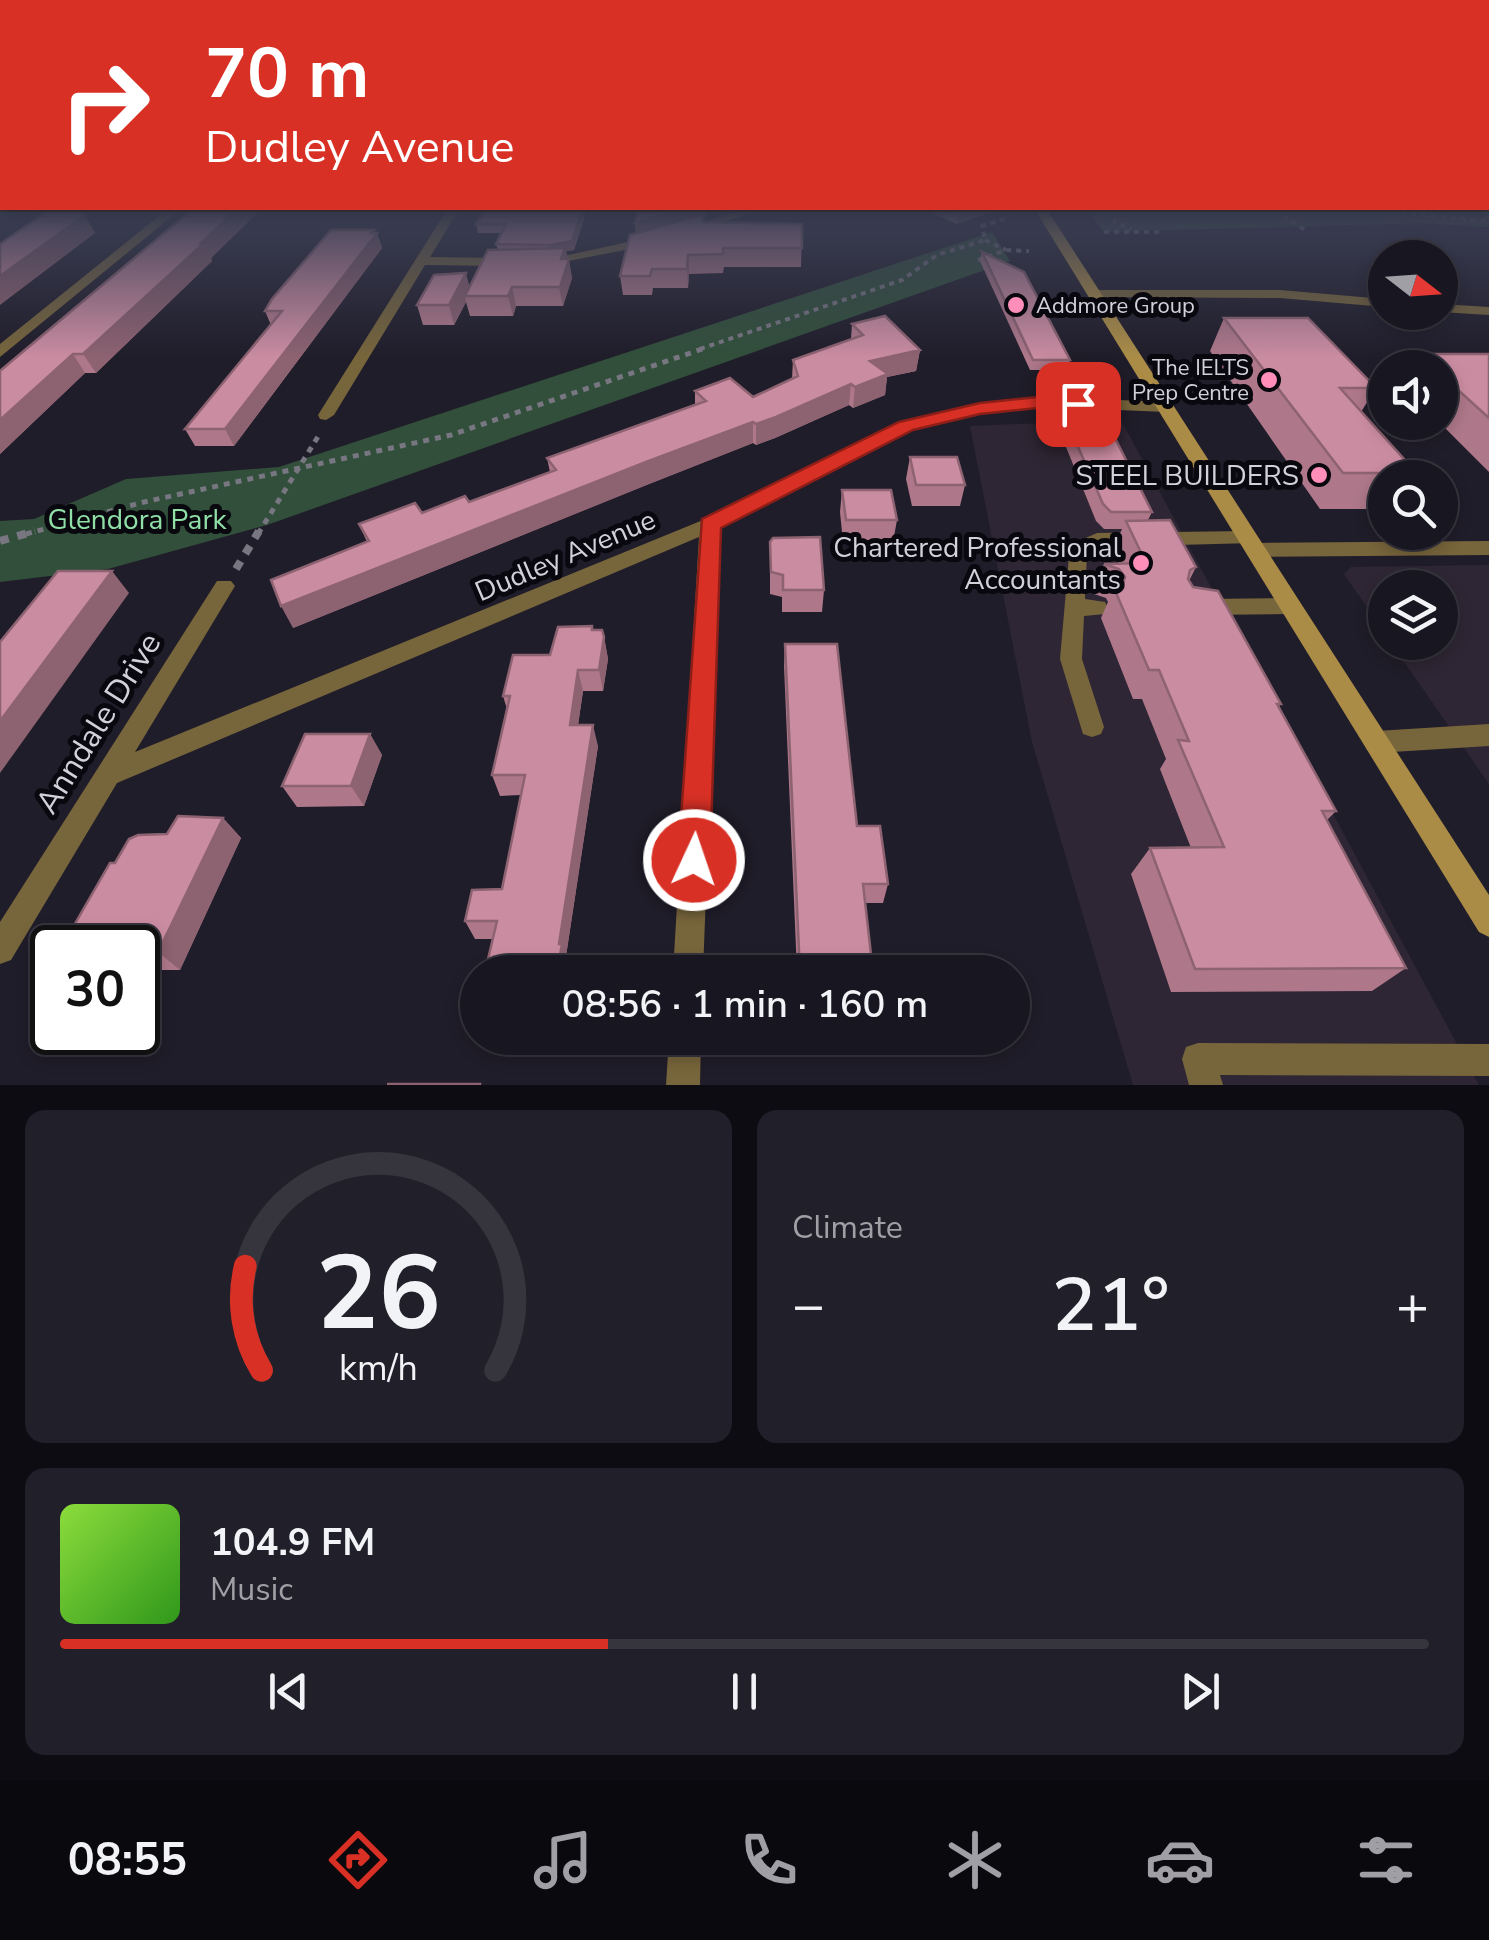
<!DOCTYPE html>
<html lang="en">
<head>
<meta charset="utf-8">
<style>
  body { margin:0; font-family:"Nunito Sans",sans-serif; background:#211f29; color:#f1f3f6; height:100vh; display:flex; flex-direction:column; font-size:38px; white-space:nowrap }
  * { box-sizing:border-box; margin:0 }
  p { font-size:32px; color:#9f9fa5 }
  .icon { flex:none; width:55px; height:55px; fill:none; stroke:currentColor; stroke-width:2; stroke-linecap:round; stroke-linejoin:round }
  .map { position:relative; height:1085px; overflow:hidden }
  .drawer { display:flex; flex-direction:column; gap:25px; padding:25px; background:#0d0c12; flex:1 }
  .drawer>* { flex:none }
  .banner { position:absolute; left:0px; top:0px; width:1490px; height:210px; box-shadow:0 5px 15px #0003,0 0 0 2px #36353e; background:#d93025; color:#fff; overflow:hidden }
  .needle { width:65px; rotate:107deg }
  .buttons { position:absolute; left:1368px; top:240px; display:grid; gap:20px }
  .buttons a { display:grid; place-items:center; width:90px; height:90px; border-radius:50%; background:#181620; box-shadow:0 5px 15px #0003,0 0 0 2px #36353e; font-size:50px }
  .speed { position:absolute; left:30px; top:925px; display:flex; gap:20px; font-size:50px; font-weight:700; text-align:center }
  .speed>* { display:grid; place-content:center; width:130px; height:130px; border-radius:50%; background:#181620; box-shadow:0 5px 15px #0003,0 0 0 2px #36353e; line-height:1 }
  .speed .limit { border:5px solid #111; border-radius:15px; background:#fff; color:#111 }
  .pin { position:absolute; display:grid; place-items:center; width:85px; height:85px; color:#fff; margin:-42px; border-radius:20px; box-shadow:0 5px 15px #0006 }
  .me { position:absolute; width:110px; margin:-55px; rotate:3deg; stroke-linejoin:round; filter:drop-shadow(0 0 8px #0008) }
  .turn { display:flex; align-items:center; gap:35px; height:210px; padding:0 40px; font-size:45px }
  .turn .icon { width:130px; height:130px; stroke-width:2.5 }
  .turn b { display:block; font-size:70px; line-height:85px }
  .big { font-size:75px; font-weight:600; line-height:1.1 }
  .drawer .tile { flex:1; display:flex; flex-direction:column; justify-content:center; gap:15px; min-width:0; padding:0 35px; border-radius:20px; background:#211f29 }
  .drawer .dial { align-items:center; gap:0 }
  .dial svg { height:260px; overflow:visible; fill:none; stroke:#36353e; stroke-width:7; stroke-linecap:round; text-anchor:middle }
  .dial text { fill:#f1f3f6; stroke:none }
  .song { display:flex; align-items:center; gap:30px }
  .cover { width:120px; height:120px; border-radius:15px; background:linear-gradient(135deg,hsl(90 70% 55%),hsl(110 70% 35%)) }
  .played { height:10px; border-radius:5px; background:linear-gradient(90deg,#d93025 40%,#36353e 40%) }
  .keys { display:flex; justify-content:space-around; direction:ltr }
  .heat { display:flex; justify-content:space-between; align-items:center; font-size:55px; direction:ltr }
  .drawer .tiles { flex:1; display:grid; gap:25px; grid-template-columns:1fr 1fr }
  .tile:last-child { grid-column:span 2 }
  .trip { position:absolute; left:460px; top:955px; width:570px; height:100px; border-radius:50px; background:#181620; box-shadow:0 5px 15px #0003,0 0 0 2px #36353e; font-weight:600; line-height:100px; text-align:center }
  .dock { display:flex; height:160px; justify-content:space-around; align-items:center; background:#0a090d; color:#9f9fa5 }
  .dock .icon { width:70px; height:70px }
  .dock .on { color:#d93025 }
  .dock b { font-size:45px; color:#f1f3f6 }
  .map>svg:first-child { display:block }
  .commercial { fill:#2e2634 }
  .green { fill:#314f3a }
  .lines { fill:none; stroke-linecap:round; stroke-linejoin:round }
  .path-far2 { stroke:#787681; stroke-width:4; stroke-dasharray:5 5; stroke-linecap:butt }
  .path-far1 { stroke:#787681; stroke-width:5; stroke-dasharray:6 6; stroke-linecap:butt }
  .path { stroke:#787681; stroke-width:8; stroke-dasharray:9 9; stroke-linecap:butt }
  .lane { fill:#77653b; fill-rule:evenodd }
  .street { fill:#77653b; fill-rule:evenodd }
  .secondary { fill:#aa8c47; fill-rule:evenodd }
  .wall { fill:#ae788a }
  .shaded-wall { fill:#8d6271 }
  .building { fill:#ca8ca1; stroke:#8d6271; stroke-width:2.5 }
  .route { fill:#d93025; stroke:#8d1f18; stroke-width:2.5 }
  .poi-dot { fill:#ff8eb9; stroke:#09080e; stroke-width:4 }
  .labels { text-anchor:middle; stroke-width:10; stroke-linejoin:round; paint-order:stroke }
  .far-poi-label { font-size:22px; fill:#d2d1da; stroke:#09080e; text-anchor:start }
  .poi-label { font-size:28px; fill:#d2d1da; stroke:#09080e; text-anchor:end }
  .park-label { font-size:28px; fill:#8fdfa7; stroke:#09080e }
  .street-label { font-size:28px; fill:#d2d1da; stroke:#09080e }
  .near-street-label { font-size:32px; fill:#d2d1da; stroke:#09080e }
</style>
</head>
<body>
<div class="map">
<svg width="1489" height="1085" viewBox="0 0 1489 1085">
  <rect width="100%" height="100%" fill="#201d2a"/>
  <!-- commercial -->
  <path class="commercial" d="M1121,420L1479,1085H1133L1032,742L970,426Z
    M1489,565V784L1391,643L1440,642V588H1385V633L1344,574L1351,567Z"/>
  <!-- green -->
  <path class="green" d="M1489,206V227L1421,223L1104,232L1086,208Z
    M992,232L1010,261L267,525L108,569L0,582V521L34,519L126,479L279,467Z"/>
  <g class="lines">
    <!-- path-far2 -->
    <path class="path-far2" d="M1114,208L1115,222L1131,229
      M1171,208L1382,211L1489,221
      M1275,210L1308,232
      M1104,232H1161
      M985,240L1006,250
      M978,260L1006,250L1029,251
      M700,349L902,280L937,255L985,240L982,226L1010,217"/>
    <!-- path-far1 -->
    <path class="path-far1" d="M26,534L144,502L451,435L708,347
      M258,534L319,435"/>
    <!-- path -->
    <path class="path" d="M0,541L35,531
      M236,569L259,531"/>
    <!-- lane -->
    <path class="lane" d="M1088,290H1280L1385,299V307L1280,298L1093,297L1088,296Z
      M1440,304L1489,307V315L1440,312Z
      M1247,531L1254,533L1257,538L1254,543L1100,547L1087,554L1085,599L1105,602L1108,608L1105,614L1084,616L1082,659L1104,727L1101,734L1092,737L1083,734L1060,659L1070,545L1097,533Z
      M1290,598L1298,600L1301,606L1298,612L1290,614L1203,615L1195,613L1192,607L1195,601L1203,599Z
      M1489,724V746L1376,753L1367,750L1364,742L1367,734L1376,731Z
      M1198,1043L1489,1044V1076L1220,1075L1223,1085H1189L1182,1059L1186,1047Z"/>
    <!-- street -->
    <path class="street" d="M169,208H182L0,357V344Z
      M448,208H460L430,257L509,258L516,262L509,266L425,265L334,415L326,420L320,419L318,415Z
      M749,208H766L693,232L683,229Z
      M651,237L655,238V244L543,266L536,262Z
      M1048,397L1166,402L1174,407L1166,412L1048,407L980,414L912,430L720,528L703,972H673L699,537L117,783L11,960L0,964V922L217,581H231L235,586L135,752L703,520L900,422L980,404Z
      M1489,541V555L1255,557L1245,550L1255,543Z
      M669,1038H701L700,1085H666Z"/>
    <!-- secondary -->
    <path class="secondary" d="M1034,208H1046L1489,895V937L1479,932Z"/>
  </g>
  <!-- wall -->
  <path class="wall" d="M194,208H262L211,258L212,261L96,373H85L0,454V371Z
    M584,208L585,216L574,250L566,251L572,278L563,306H516L513,316H470L466,302L454,325H423L417,305L469,287L498,250L496,244L502,233H478L476,224Z
    M638,208H706L704,222L802,224L801,267H724L723,273L689,274L688,288H653L652,295H623L620,276L636,233L635,223Z
    M922,208H996L995,211L956,224Z
    M375,233H377L382,248L234,446H195L185,429L271,325L265,311Z
    M982,252L1070,360L1066,370H1030L980,261Z
    M1224,318L1376,388L1361,412L1413,469L1407,478H1385V505H1373L1370,509H1320L1210,351Z
    M852,324L920,350L916,371L887,377L885,395L853,408L849,405L775,438L756,445L753,443L649,484L293,628L367,542L359,524L422,513L469,502L550,472L547,458L695,404V391L753,397L792,379L793,360L851,339Z
    M1407,354H1489V472L1439,422L1440,368H1398Z
    M1069,426L1152,512L1148,520L1196,567L1189,581L1281,704L1279,706L1336,811L1327,820L1406,968L1372,991L1171,992L1131,874L1150,848H1191L1160,769L1166,759L1142,699H1133L1101,618L1108,602L1106,598L1091,593L1104,564L1119,563L1113,550L1122,529H1104L1096,521L1064,442Z
    M910,457L965,485L960,506H912L906,479Z
    M842,490L897,520L893,542H843L840,512Z
    M770,542L824,590L822,612H782V597L770,594Z
    M593,630L604,637L608,659L603,691H583L578,725L598,746L566,956L569,961L493,939H475L465,921L502,889L521,795L500,796L492,775L507,709L503,696L550,655Z
    M785,644L857,826L888,884L883,903H865L873,972H797L784,666Z
    M370,734L382,755L364,806L297,807L282,786Z
    M223,818L241,838L180,970H138V948L115,863L167,834Z
    M479,1038H557L556,1043H482Z
    M800,1038H879L875,1049H800Z"/>
  <!-- shaded-wall -->
  <path class="shaded-wall" d="M238,208H262L211,258L212,261L96,373L83,354Z
    M584,208L585,216L574,250L566,251L568,264L569,259L572,278L563,306L550,245Z
    M689,208H706L705,217L636,238L635,223Z
    M959,208H996L995,211L956,224Z
    M85,215L95,233L0,305V276Z
    M374,230L376,236L377,233L382,248L234,446L225,429Z
    M688,255L689,274L688,288L687,269Z
    M466,273L471,292L465,296L466,302L454,325L449,305Z
    M512,287L516,306L513,316L508,296Z
    M920,350L916,371L887,377L885,395L853,408L855,387L870,361Z
    M73,354L85,373L0,454V420Z
    M851,384L849,405L775,438L756,445V424Z
    M753,422V443L649,484L293,628L281,606L646,462Z
    M112,571L129,593L0,773V721Z
    M604,637L608,659L603,691L599,670Z
    M578,670L583,691L575,746L570,725Z
    M593,725L598,746L566,956L569,961L567,972H557L559,944Z
    M370,734L382,755L364,806L351,786Z
    M223,818L241,838L180,970L158,952Z"/>
  <!-- building -->
  <path class="building" d="M52,208H79L85,215L0,276V244Z
    M194,208H238L201,243H204L83,354H73L0,420V371Z
    M486,208H583L572,241L550,245L496,244L506,224H476Z
    M638,208H689L635,223Z
    M703,214V222L802,224V248H723V254L688,255L687,269H652L650,276H620L630,235Z
    M331,230H374L371,233H377L225,429H185L282,311H265L272,299Z
    M565,248L561,259H569L560,287H512L508,296H465L488,250Z
    M982,252L1024,272L1070,360H1033Z
    M466,273L449,305H417L434,275Z
    M885,316L920,350L870,361L888,374L855,387L851,384L776,417L756,424L753,422L646,462L281,606L271,580L369,541L359,524L415,503L422,513L465,496L469,502L556,470L547,458L706,401L695,391L730,378L753,397L798,376L793,360L863,335L852,324Z
    M1224,318H1308L1376,388H1340L1413,469H1392L1395,473H1343Z
    M1407,354H1489V418L1457,389H1445L1440,384V368H1422Z
    M1069,426H1109L1152,512H1111L1103,504Z
    M910,457H957L965,485H916Z
    M842,490H891L897,520H846Z
    M1170,520L1196,567L1190,570L1188,579L1193,587L1218,591L1281,704H1277L1336,811H1322L1406,968L1195,969L1150,848L1224,847L1178,740L1189,741L1159,670H1149L1114,588L1122,586L1125,577L1119,569L1104,564L1146,563L1126,521Z
    M820,537L824,590H783V575L771,572L770,542L773,538Z
    M58,571H112L0,721V642Z
    M592,626V630H602L604,637L599,670H578L570,725H593L559,944H562L557,972H485L497,921H465L472,890L502,889L525,775H492L510,696H503L513,655H550L558,627Z
    M785,644H837L857,826H880L888,884H863L873,972H800Z
    M305,734H370L351,786H282Z
    M178,816L223,818L158,952L138,953V948H61L110,863H115L129,839L138,835L167,834Z
    M478,1003V1027H472Z
    M387,1084H480V1085Z"/>
  <!-- sky -->
  <linearGradient id="sky" x2="0" y2="1"><stop stop-color="#121017"/><stop offset="0.58" stop-color="#3c4055"/><stop offset="1" stop-color="#3c4055" stop-opacity="0"/></linearGradient>
  <rect width="1489" height="358" fill="url(#sky)"/>
  <!-- route -->
  <path class="route" d="M1048,396L1078,398L1087,404L1078,409L1048,407L980,414L913,430L721,528L710,860L705,871L694,876L683,871L678,860L702,519L899,422L980,403Z"/>
  <!-- markers -->
  <g class="poi-dot">
    <circle cx="1016" cy="305" r="10"/>
    <circle cx="1269" cy="380" r="10"/>
    <circle cx="1319" cy="475" r="10"/>
    <circle cx="1141" cy="563" r="10"/>
  </g>
  <g class="labels">
    <!-- far-poi labels -->
    <g class="far-poi-label">
      <text x="1036" y="313">Addmore Group</text>
      <text x="1249" y="375" text-anchor="end">The IELTS<tspan x="1249" dy="25">Prep Centre</tspan></text>
    </g>
    <!-- poi labels -->
    <g class="poi-label">
      <text x="1299" y="485">STEEL BUILDERS</text>
      <text x="1121" y="557">Chartered Professional<tspan x="1121" dy="32">Accountants</tspan></text>
    </g>
    <!-- park labels -->
    <g class="park-label">
      <text x="137" y="529">Glendora Park</text>
    </g>
    <!-- street labels -->
    <g class="street-label">
      <text transform="translate(565 555) rotate(-23)" y="10">Dudley Avenue</text>
    </g>
    <!-- near-street labels -->
    <g class="near-street-label">
      <text transform="translate(98 723) rotate(-58)" y="11">Anndale Drive</text>
    </g>
  </g>
</svg>
<div class="buttons">
<a><svg class="needle" viewBox="-14 -14 28 28"><path d="M0-13l5 13h-10z" fill="#e53935"/><path d="M0 13l5-13h-10z" fill="#9f9fa5"/></svg></a>
<a><svg class="icon" aria-label="sound" viewBox="0 0 24 24"><path d="M4 9h4l5-4v14l-5-4H4zM17 9q2 3 0 6"/></svg></a>
<a><svg class="icon" aria-label="search" viewBox="0 0 24 24"><circle cx="10" cy="10" r="6"/><path d="M15 15l6 6"/></svg></a>
<a><svg class="icon" aria-label="layers" viewBox="0 0 24 24"><path d="M12 4l9 5-9 5-9-5zM3 14l9 5 9-5"/></svg></a>
</div>
<div class="speed"><div class="limit">30</div></div>
<div class="pin" style="left:1078px;top:404px;background:#d93025"><svg class="icon" aria-label="arrive" viewBox="0 0 24 24"><path d="M6 21V4h12l-3 4 3 4H6"/></svg></div>
<svg class="me" style="left:694px;top:860px" viewBox="-20 -20 40 40"><circle r="17" fill="#d93025" stroke="#fff" stroke-width="3"/><path d="M0-11L8 9 0 5-8 9z" fill="#fff"/></svg>
<div class="trip">08:56 · 1 min · 160 m</div>
<div class="banner">
<div class="turn"><svg class="icon" aria-label="right" viewBox="0 0 24 24"><path d="M7 20v-9h11M14 6l5 5-5 5"/></svg><div><b>70 m</b>Dudley Avenue</div></div>
</div>
</div>
<section class="drawer">
<div class="tiles">
<div class="tile dial"><svg viewBox="0 0 100 80">
<path d="M14 69A42 42 0 1 1 86 69"/>
<path d="M14 69A42 42 0 0 1 9 37" stroke="#d93025"/>
<text x="50" y="56" font-size="32" font-weight="700">26</text>
<text x="50" y="72" font-size="11">km/h</text>
</svg></div>
<div class="tile"><p>Climate</p>
<div class="heat"><a>−</a><b class="big">21°</b><a>+</a></div>
</div>
<div class="tile">
<div class="song"><i class="cover"></i><div><b>104.9 FM</b><p>Music</p></div></div>
<div class="played"></div>
<div class="keys"><svg class="icon" aria-label="previous" viewBox="0 0 24 24"><path d="M18 5L8 12l10 7zM5 5v14"/></svg><svg class="icon" aria-label="pause" viewBox="0 0 24 24"><path d="M8 5v14M16 5v14"/></svg><svg class="icon" aria-label="next" viewBox="0 0 24 24"><path d="M6 5l10 7-10 7zM19 5v14"/></svg></div>
</div>
</div>
</section>
<nav class="dock">
<b>08:55</b>
<svg class="icon on" aria-label="directions" viewBox="0 0 24 24"><path d="M12 3l9 9-9 9-9-9zM9 14v-3h6M13 9l2 2-2 2"/></svg>
<svg class="icon" aria-label="music" viewBox="0 0 24 24"><path d="M9 18V5l10-2v13"/><circle cx="6" cy="18" r="3"/><circle cx="16" cy="16" r="3"/></svg>
<svg class="icon" aria-label="phone" viewBox="0 0 24 24"><path d="M5 4h4l2 5-3 2q2 4 5 5l2-3 5 2v4C11 20 4 13 5 4z"/></svg>
<svg class="icon" aria-label="climate" viewBox="0 0 24 24"><path d="M12 3v18M4 7l16 10M4 17L20 7"/></svg>
<svg class="icon" aria-label="car" viewBox="0 0 24 24"><path d="M5 17H2v-5l4-1 3-4h7l3 4 3 1v5h-3M9 17h6M6 11h13"/><circle cx="7" cy="17" r="2"/><circle cx="17" cy="17" r="2"/></svg>
<svg class="icon" aria-label="filters" viewBox="0 0 24 24"><path d="M4 7h16M4 17h16"/><circle cx="9" cy="7" r="2"/><circle cx="15" cy="17" r="2"/></svg>
</nav>
</body>
</html>
